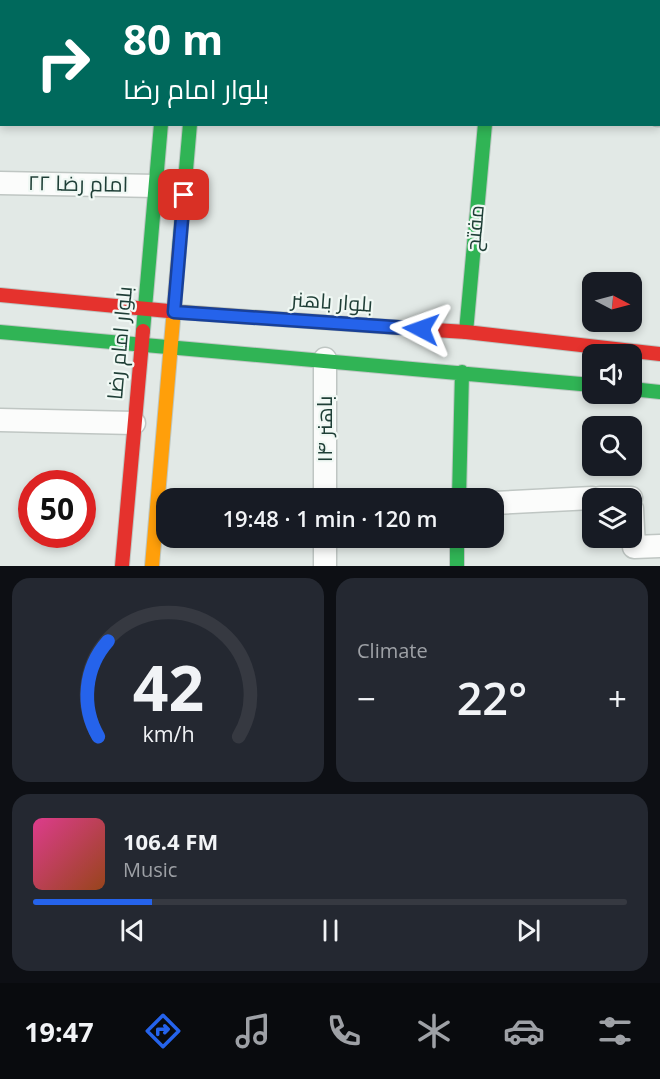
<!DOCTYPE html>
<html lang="en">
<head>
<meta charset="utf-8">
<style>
  body { margin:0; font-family:"Open Sans",Cairo,sans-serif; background:#242831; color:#f1f3f6; height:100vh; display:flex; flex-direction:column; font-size:22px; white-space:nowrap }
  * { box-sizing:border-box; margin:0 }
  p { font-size:20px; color:#9ea1a6 }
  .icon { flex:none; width:33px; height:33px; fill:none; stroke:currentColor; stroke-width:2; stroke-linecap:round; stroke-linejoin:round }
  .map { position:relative; height:566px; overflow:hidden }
  .drawer { display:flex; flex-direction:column; gap:12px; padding:12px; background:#0d0f14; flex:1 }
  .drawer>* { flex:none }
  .top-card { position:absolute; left:0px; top:0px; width:660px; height:126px; box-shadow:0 3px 9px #0003; background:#00695c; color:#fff; overflow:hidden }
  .needle { width:39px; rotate:96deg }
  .tools { position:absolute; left:582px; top:272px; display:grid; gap:12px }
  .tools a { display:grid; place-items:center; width:60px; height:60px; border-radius:12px; background:#171b24; box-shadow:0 3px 9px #0003; font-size:30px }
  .speed { position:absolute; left:18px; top:470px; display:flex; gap:12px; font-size:30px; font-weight:700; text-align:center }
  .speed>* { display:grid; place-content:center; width:78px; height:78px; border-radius:50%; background:#171b24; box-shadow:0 3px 9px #0003; line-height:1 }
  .speed .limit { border:9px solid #d22; background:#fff; color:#111 }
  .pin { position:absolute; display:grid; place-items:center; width:51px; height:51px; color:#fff; margin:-26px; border-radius:12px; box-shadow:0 3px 9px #0006 }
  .me { position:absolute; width:66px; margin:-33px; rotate:274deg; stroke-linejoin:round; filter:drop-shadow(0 0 4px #0008) }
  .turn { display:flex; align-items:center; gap:21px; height:126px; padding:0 24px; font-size:27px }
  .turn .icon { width:78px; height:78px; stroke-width:2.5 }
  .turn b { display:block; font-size:42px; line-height:51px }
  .big { font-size:45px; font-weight:600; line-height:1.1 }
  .drawer .card { flex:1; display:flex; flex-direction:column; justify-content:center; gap:9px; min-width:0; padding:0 21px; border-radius:18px; background:#242831 }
  .drawer .dial { align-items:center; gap:0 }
  .dial svg { height:156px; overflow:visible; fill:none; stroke:#363941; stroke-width:7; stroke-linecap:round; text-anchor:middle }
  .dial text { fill:#f1f3f6; stroke:none }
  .song { display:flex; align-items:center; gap:18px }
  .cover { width:72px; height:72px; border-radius:9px; background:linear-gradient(135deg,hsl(330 70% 55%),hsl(20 70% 35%)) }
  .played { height:6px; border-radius:3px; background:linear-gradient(90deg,#2563eb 20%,#363941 20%) }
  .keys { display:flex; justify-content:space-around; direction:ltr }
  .heat { display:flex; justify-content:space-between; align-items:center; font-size:33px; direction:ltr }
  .drawer .tiles { flex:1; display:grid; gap:12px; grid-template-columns:1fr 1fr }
  .card:last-child { grid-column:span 2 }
  .trip { position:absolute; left:156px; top:488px; width:348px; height:60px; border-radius:18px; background:#171b24; box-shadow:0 3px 9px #0003; font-weight:600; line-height:60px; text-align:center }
  .tab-bar { display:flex; height:96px; justify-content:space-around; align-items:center; background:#090b0e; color:#9ea1a6 }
  .tab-bar .icon { width:42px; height:42px }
  .tab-bar .current { color:#2563eb }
  .tab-bar b { font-size:27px; color:#f1f3f6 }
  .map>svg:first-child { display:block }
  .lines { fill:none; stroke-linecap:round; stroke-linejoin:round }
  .street-casing { stroke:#bfc6c3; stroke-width:25 }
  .fast-casing { stroke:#bdc7c3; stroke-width:16 }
  .slow-casing { stroke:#bdc7c3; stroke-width:16 }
  .jam-casing { stroke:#bdc7c3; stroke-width:16 }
  .street { stroke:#fbfcfb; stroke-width:22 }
  .fast { stroke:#30b455; stroke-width:14 }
  .slow { stroke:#ff9f0a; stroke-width:14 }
  .jam { stroke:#e5322d; stroke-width:14 }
  .route-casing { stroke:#184099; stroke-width:15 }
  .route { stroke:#2563eb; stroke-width:10 }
  .labels { text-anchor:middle; stroke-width:4.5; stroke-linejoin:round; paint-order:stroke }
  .street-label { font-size:21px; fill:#1e3e36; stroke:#f0f8f4 }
</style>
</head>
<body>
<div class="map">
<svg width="660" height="566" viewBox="0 0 660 566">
  <rect width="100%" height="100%" fill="#e2e9e6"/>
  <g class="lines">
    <defs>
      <path id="street" d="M362,2V0
        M0,26H2
        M658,115H660
        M0,183L156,186
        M325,359V498
        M0,420L134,423
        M600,498H631
        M494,503L592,498
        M632,509L634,547L660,546
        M325,537V566"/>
      <path id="fast" d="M171,0V2
        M201,0V2
        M492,0V2
        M179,250L190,124
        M143,331L161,124
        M0,332L592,385
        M466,332L485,124
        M632,389L660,392
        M459,498L462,372
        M457,537V566"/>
      <path id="slow" d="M179,312L419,329
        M152,566L179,250"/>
      <path id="jam" d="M0,295L179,312
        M419,329L466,332L660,354
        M122,566L143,331"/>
    </defs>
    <!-- street casing -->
    <use href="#street" class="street-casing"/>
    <!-- fast casing -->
    <use href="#fast" class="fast-casing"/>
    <!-- slow casing -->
    <use href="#slow" class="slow-casing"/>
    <!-- jam casing -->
    <use href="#jam" class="jam-casing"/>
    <!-- street -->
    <use href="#street" class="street"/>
    <!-- fast -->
    <use href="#fast" class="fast"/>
    <!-- slow -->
    <use href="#slow" class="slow"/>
    <!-- jam -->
    <use href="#jam" class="jam"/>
  </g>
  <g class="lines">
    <defs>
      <path id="route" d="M184,195L174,312L421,329"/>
    </defs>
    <!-- route casing -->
    <use href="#route" class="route-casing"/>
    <!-- route -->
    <use href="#route" class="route"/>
  </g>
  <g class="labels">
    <!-- street labels -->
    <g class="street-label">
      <text transform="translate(78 184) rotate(1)" y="7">امام رضا ۲۲</text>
      <text transform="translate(475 228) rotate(-85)" y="7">مفتح</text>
      <text transform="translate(332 302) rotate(4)" y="7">بلوار باهنر</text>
      <text transform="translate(120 343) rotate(-85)" y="7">بلوار امام رضا</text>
      <text transform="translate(325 429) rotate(-90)" y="7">باهنر ۱۴</text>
    </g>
  </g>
</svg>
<div class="tools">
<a><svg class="needle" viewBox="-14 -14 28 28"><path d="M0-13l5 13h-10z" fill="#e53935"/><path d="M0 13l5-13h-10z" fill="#9ea1a6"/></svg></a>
<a><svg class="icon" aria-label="sound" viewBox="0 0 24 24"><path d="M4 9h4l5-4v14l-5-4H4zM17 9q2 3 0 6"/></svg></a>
<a><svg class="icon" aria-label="search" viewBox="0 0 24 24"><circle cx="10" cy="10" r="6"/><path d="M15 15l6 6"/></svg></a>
<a><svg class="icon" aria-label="layers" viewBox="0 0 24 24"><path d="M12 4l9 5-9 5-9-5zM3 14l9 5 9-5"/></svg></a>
</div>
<div class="speed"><div class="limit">50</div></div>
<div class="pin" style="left:184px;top:195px;background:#d93025"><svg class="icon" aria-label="arrive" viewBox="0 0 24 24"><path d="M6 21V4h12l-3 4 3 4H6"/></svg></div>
<svg class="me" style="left:421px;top:329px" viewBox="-20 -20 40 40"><path d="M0-17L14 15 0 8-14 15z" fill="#2563eb" stroke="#fff" stroke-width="4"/></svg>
<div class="trip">19:48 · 1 min · 120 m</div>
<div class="top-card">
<div class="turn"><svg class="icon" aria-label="right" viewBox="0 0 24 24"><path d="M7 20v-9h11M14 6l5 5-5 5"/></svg><div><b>80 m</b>بلوار امام رضا</div></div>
</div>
</div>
<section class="drawer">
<div class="tiles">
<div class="card dial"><svg viewBox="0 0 100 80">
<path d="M14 69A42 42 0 1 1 86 69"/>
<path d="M14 69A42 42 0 0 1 19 20" stroke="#2563eb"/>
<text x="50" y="56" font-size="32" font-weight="700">42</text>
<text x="50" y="72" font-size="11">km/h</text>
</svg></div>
<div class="card"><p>Climate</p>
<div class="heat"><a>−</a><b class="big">22°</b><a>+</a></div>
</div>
<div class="card">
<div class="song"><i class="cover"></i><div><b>106.4 FM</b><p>Music</p></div></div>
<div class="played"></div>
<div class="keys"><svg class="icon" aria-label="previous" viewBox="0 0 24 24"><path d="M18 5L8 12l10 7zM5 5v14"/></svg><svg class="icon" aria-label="pause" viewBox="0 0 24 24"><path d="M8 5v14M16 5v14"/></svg><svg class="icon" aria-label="next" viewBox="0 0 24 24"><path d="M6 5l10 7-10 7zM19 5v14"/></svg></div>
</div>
</div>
</section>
<nav class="tab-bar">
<b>19:47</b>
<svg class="icon current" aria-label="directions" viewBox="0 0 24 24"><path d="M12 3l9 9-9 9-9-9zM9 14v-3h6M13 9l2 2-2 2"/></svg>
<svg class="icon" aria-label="music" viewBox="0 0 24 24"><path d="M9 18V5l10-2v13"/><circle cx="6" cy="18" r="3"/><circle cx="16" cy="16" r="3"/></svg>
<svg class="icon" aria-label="phone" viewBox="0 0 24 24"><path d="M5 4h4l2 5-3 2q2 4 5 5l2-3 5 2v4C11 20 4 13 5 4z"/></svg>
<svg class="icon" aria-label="climate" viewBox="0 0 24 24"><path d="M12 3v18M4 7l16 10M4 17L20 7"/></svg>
<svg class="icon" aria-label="car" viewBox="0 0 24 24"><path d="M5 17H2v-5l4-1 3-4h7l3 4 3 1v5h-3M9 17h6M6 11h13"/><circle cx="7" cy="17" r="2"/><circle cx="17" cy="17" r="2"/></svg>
<svg class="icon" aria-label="filters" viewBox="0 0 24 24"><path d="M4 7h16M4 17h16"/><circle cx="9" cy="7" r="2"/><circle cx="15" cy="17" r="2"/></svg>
</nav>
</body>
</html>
